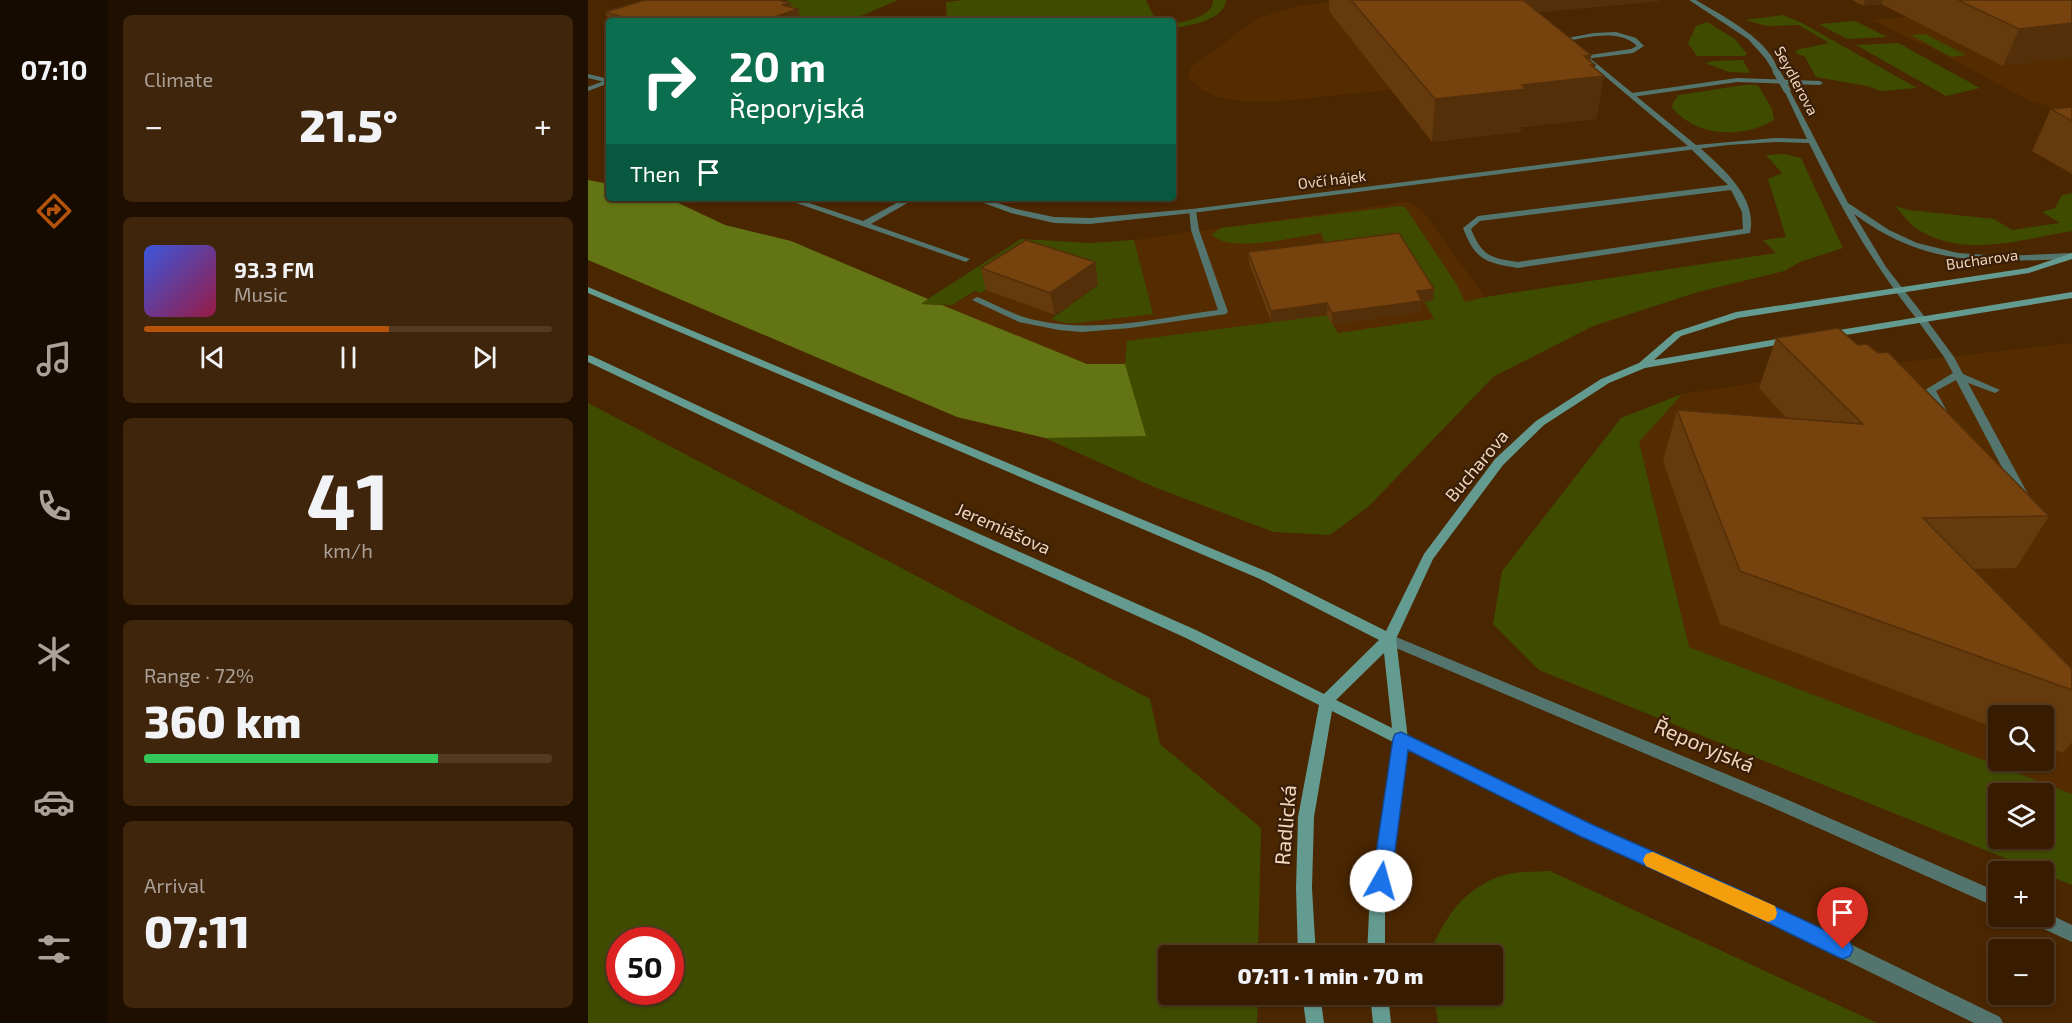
<!DOCTYPE html>
<html lang="en">
<head>
<meta charset="utf-8">
<style>
  body { margin:0; font-family:"Exo 2",sans-serif; background:#3f250b; color:#f1f3f6; height:100vh; display:flex; flex-direction:column; font-size:22px; white-space:nowrap }
  * { box-sizing:border-box; margin:0 }
  p { font-size:20px; color:#aba199 }
  .icon { flex:none; width:33px; height:33px; fill:none; stroke:currentColor; stroke-width:2; stroke-linecap:round; stroke-linejoin:round }
  .map { position:relative; flex:1; overflow:hidden }
  .details { display:flex; flex-direction:column; gap:15px; padding:15px; background:#1f0f01; width:480px }
  .details>* { flex:none }
  .top-card { position:absolute; left:18px; top:18px; width:570px; height:183px; border-radius:6px; box-shadow:0 2px 4px #0004,0 0 0 2px #523a23; background:#0b6e4f; color:#fff; overflow:hidden }
  .buttons { position:absolute; left:1400px; top:705px; display:grid; gap:12px }
  .buttons a { display:grid; place-items:center; width:66px; height:66px; border-radius:6px; background:#381c01; box-shadow:0 2px 4px #0004,0 0 0 2px #523a23; font-size:30px }
  .speed { position:absolute; left:18px; top:927px; display:flex; gap:12px; font-size:30px; font-weight:700; text-align:center }
  .speed>* { display:grid; place-content:center; width:78px; height:78px; border-radius:50%; background:#381c01; box-shadow:0 2px 4px #0004,0 0 0 2px #523a23; line-height:1 }
  .speed .limit { border:9px solid #d22; background:#fff; color:#111 }
  .pin { position:absolute; display:grid; place-items:center; width:51px; height:51px; color:#fff; margin:-62px -26px; border-radius:50% 50% 50% 0; rotate:-45deg; box-shadow:0 0 6px #0007 }
  .pin .icon { rotate:45deg }
  .me { position:absolute; width:66px; margin:-33px; rotate:7deg; stroke-linejoin:round; filter:drop-shadow(0 0 4px #0008) }
  .turn { display:flex; align-items:center; gap:21px; height:126px; padding:0 24px; font-size:27px }
  .turn .icon { width:78px; height:78px; stroke-width:2.5 }
  .turn b { display:block; font-size:42px; line-height:51px }
  .then { display:flex; align-items:center; height:57px; padding:0 24px; background:#0003; gap:12px; font-size:22px }
  .big { font-size:45px; font-weight:800; line-height:1.1 }
  .details .tile { flex:1; display:flex; flex-direction:column; justify-content:center; gap:9px; min-width:0; padding:0 21px; border-radius:9px; background:#3f250b }
  .details .dial { align-items:center; gap:0 }
  .dial b { font-size:78px; line-height:1 }
  .song { display:flex; align-items:center; gap:18px }
  .cover { width:72px; height:72px; border-radius:9px; background:linear-gradient(135deg,hsl(230 70% 55%),hsl(340 70% 35%)) }
  .played { height:6px; border-radius:3px; background:linear-gradient(90deg,#b45309 60%,#523a23 60%) }
  .keys { display:flex; justify-content:space-around; direction:ltr }
  .heat { display:flex; justify-content:space-between; align-items:center; font-size:33px; direction:ltr }
  .charge { height:9px; border-radius:4px; background:linear-gradient(90deg,#34c759 72%,#523a23 0) }
  .trip { position:absolute; left:570px; top:945px; width:345px; height:60px; border-radius:6px; background:#381c01; box-shadow:0 2px 4px #0004,0 0 0 2px #523a23; font-weight:800; line-height:60px; text-align:center }
  main { display:flex; flex:1; min-height:0 }
  .tabs { display:flex; flex-direction:column; width:108px; justify-content:space-around; align-items:center; background:#160b00; color:#aba199 }
  .tabs .icon { width:42px; height:42px }
  .tabs .on { color:#b45309 }
  .tabs b { font-size:27px; color:#f1f3f6 }
  .map>svg:first-child { display:block }
  .built { fill:#552c00; fill-rule:evenodd }
  .green { fill:#3f4c00; fill-rule:evenodd }
  .forest { fill:#627413 }
  .lines { fill:none; stroke-linecap:round; stroke-linejoin:round }
  .service { fill:#53756e; fill-rule:evenodd }
  .minor { fill:#53756e; fill-rule:evenodd }
  .tertiary { fill:#53756e; fill-rule:evenodd }
  .secondary { fill:#649b90; fill-rule:evenodd }
  .minor-bridge { stroke:#53756e; stroke-width:7 }
  .wall { fill:#653a0c }
  .shaded-wall { fill:#532f0a }
  .building { fill:#76430e; stroke:#532f0a; stroke-width:1.5 }
  .route { fill:#1a73e8; stroke:#114b97; stroke-width:1.5 }
  .slow { fill:#f59e0b }
  .labels { text-anchor:middle; stroke-width:4.5; stroke-linejoin:round; paint-order:stroke }
  .far-street-label { font-size:15px; fill:#f3d6bf; stroke:#391f07 }
  .street-label { font-size:18px; fill:#f3d6bf; stroke:#391f07 }
  .near-street-label { font-size:21px; fill:#f3d6bf; stroke:#391f07 }
</style>
</head>
<body>
<main>
<nav class="tabs">
<b>07:10</b>
<svg class="icon on" aria-label="directions" viewBox="0 0 24 24"><path d="M12 3l9 9-9 9-9-9zM9 14v-3h6M13 9l2 2-2 2"/></svg>
<svg class="icon" aria-label="music" viewBox="0 0 24 24"><path d="M9 18V5l10-2v13"/><circle cx="6" cy="18" r="3"/><circle cx="16" cy="16" r="3"/></svg>
<svg class="icon" aria-label="phone" viewBox="0 0 24 24"><path d="M5 4h4l2 5-3 2q2 4 5 5l2-3 5 2v4C11 20 4 13 5 4z"/></svg>
<svg class="icon" aria-label="climate" viewBox="0 0 24 24"><path d="M12 3v18M4 7l16 10M4 17L20 7"/></svg>
<svg class="icon" aria-label="car" viewBox="0 0 24 24"><path d="M5 17H2v-5l4-1 3-4h7l3 4 3 1v5h-3M9 17h6M6 11h13"/><circle cx="7" cy="17" r="2"/><circle cx="17" cy="17" r="2"/></svg>
<svg class="icon" aria-label="filters" viewBox="0 0 24 24"><path d="M4 7h16M4 17h16"/><circle cx="9" cy="7" r="2"/><circle cx="15" cy="17" r="2"/></svg>
</nav>
<section class="details">
<div class="tile"><p>Climate</p>
<div class="heat"><a>−</a><b class="big">21.5°</b><a>+</a></div>
</div>
<div class="tile">
<div class="song"><i class="cover"></i><div><b>93.3 FM</b><p>Music</p></div></div>
<div class="played"></div>
<div class="keys"><svg class="icon" aria-label="previous" viewBox="0 0 24 24"><path d="M18 5L8 12l10 7zM5 5v14"/></svg><svg class="icon" aria-label="pause" viewBox="0 0 24 24"><path d="M8 5v14M16 5v14"/></svg><svg class="icon" aria-label="next" viewBox="0 0 24 24"><path d="M6 5l10 7-10 7zM19 5v14"/></svg></div>
</div>
<div class="tile dial"><b>41</b><p>km/h</p></div>
<div class="tile"><p>Range · 72%</p><b class="big">360 km</b><div class="charge"></div></div>
<div class="tile"><p>Arrival</p><b class="big">07:11</b></div>
</section>
<div class="map">
<svg width="1484" height="1023" viewBox="0 0 1484 1023">
  <rect width="100%" height="100%" fill="#4a2601"/>
  <!-- built -->
  <path class="built" d="M762,0L811,89L693,101H655L629,97L613,89L600,77L603,67L670,18L709,6Z
    M1484,0V118L1460,106L1442,101L1338,45L1332,44L1285,20Z
    M819,202L834,210L897,297L876,302L846,320L749,333L739,315L539,341L537,364H499L354,305H364L443,261L510,284L463,318L565,313L546,240Z
    M1484,343V794L1101,647L1051,441L1094,394L1262,368ZM1410,716H1455V760H1410Z"/>
  <!-- green -->
  <path class="green" d="M202,0H310L261,21H161L169,5Z
    M376,0H558L568,21H359L358,2Z
    M625,0H638C637,20 601,26 585,28V24C598,21 625,17 625,0Z
    M1195,15L1214,23L1329,88L1293,91L1279,86L1228,77L1217,57L1208,53V50L1241,43L1211,25L1179,26L1157,20Z
    M1267,21L1299,37L1259,39L1231,24Z
    M1119,22L1147,39L1159,54L1156,56H1109L1100,43L1108,26Z
    M1337,34L1378,55L1363,57L1323,35Z
    M1310,43L1392,88L1358,96L1268,45Z
    M1155,60L1162,73L1141,72L1117,63L1125,61Z
    M1156,85H1170L1184,109L1186,120C1154,139 1109,137 1084,108L1085,102L1091,95Z
    M1196,154L1213,158L1255,248L1212,262L1196,271L1110,292L1005,326L905,377L781,506L742,535L686,532L566,487L457,438L557,435L537,364L539,341L739,315L750,333L846,319L836,301L844,300L739,249L733,233C709,237 638,254 624,234L633,228L812,206L817,207L869,285L877,302L897,297L1188,253L1175,240L1198,237L1180,179L1194,173L1178,155Z
    M1484,193V231C1435,239 1375,259 1329,229C1321,224 1314,213 1307,206L1321,210L1406,219L1424,230L1472,223L1454,212L1467,208L1474,195Z
    M433,239L503,243L546,240L565,314L488,323H477L463,319L510,285L443,261L393,293L387,291L364,305L332,304Z
    M1094,394L1051,442L1101,647L1484,794V885L951,670L905,624L914,571L1033,418ZM1410,794H1455V838H1410Z
    M0,403L562,699L572,744L673,828L670,955L580,956V994L670,995L669,1023H0ZM32,940H82V992H32Z
    M962,871L1289,1023H850L846,995L904,994V956L840,955C858,919 870,893 910,877C925,871 946,872 962,871Z"/>
  <!-- forest -->
  <path class="forest" d="M0,180L21,184V198L84,200L137,225L203,241L340,299L333,304L354,305L499,364H537L558,436L457,438L369,417L0,260Z"/>
  <g class="lines">
    <!-- service -->
    <path class="service" d="M1028,32L1048,38L1056,46L1045,53L997,59L994,57L995,56L1043,49L1049,46C1031,28 1000,38 977,41L974,39L1006,33Z
      M1149,78L1232,81L1235,83L1232,85L1149,82L1044,97L1041,95L1044,93Z
      M21,79V83L0,91V87Z
      M1104,146H1110C1134,168 1170,197 1162,233L930,268C898,263 887,260 875,228L890,216L1140,185L1104,150ZM1143,190L1154,212L1155,229L930,262C902,258 894,256 883,229L892,221Z
      M194,198H206L275,221L318,198H328L283,224L382,259L378,262L375,261Z
      M601,209L608,211L611,230L640,312L638,314L542,328L494,332L471,330L431,322L384,300L389,297L392,298C410,306 428,316 447,320C507,334 570,318 630,310L603,230Z
      M1335,318L1338,319L1366,357L1375,374L1412,390L1407,393L1380,383L1441,496L1439,499H1431L1429,496L1368,380L1348,391L1361,415L1356,418L1352,417L1337,390L1365,373L1356,357L1330,321Z"/>
    <!-- minor -->
    <path class="minor" d="M1101,0H1108C1133,15 1186,42 1190,72H1186L1177,58L1160,39Z
      M994,55H998L1108,145L1187,138L1219,139L1196,90L1201,89L1260,203L1301,230L1329,243L1370,253L1414,256L1484,253V259C1397,262 1340,268 1266,214L1298,267L1340,321L1335,324L1332,323C1287,268 1252,207 1221,143L1187,142L1140,145L604,213L502,224L466,223L423,213L382,198H394L428,209L466,217L502,218L604,209L1100,146L994,57Z
      M0,74L21,79V83L0,78Z"/>
    <!-- tertiary -->
    <path class="tertiary" d="M801,634L1191,796L1410,892V908L1181,806L796,643L794,639L796,635Z
      M813,733L1004,826L1155,892L1412,1017L1415,1023H1386L1143,904L992,836L808,743L806,739L808,735Z
      M1455,911L1484,925V942L1441,922L1439,916H1455Z"/>
    <!-- secondary -->
    <path class="secondary" d="M1484,253V259L1441,273L1150,318L1093,336L1066,360L1201,337L1206,340L1201,343L1057,368L1021,383L956,425L915,465L845,559L808,639L820,739L797,912V956H779L781,912L805,742L744,711L726,817L724,888L728,956H710L708,888L710,817L731,705L598,638L257,484L0,362V355L4,356L265,478L608,630L736,694L791,640L672,579L0,293V287L682,573L798,631L836,554L907,459L948,421L1013,379L1051,363L1087,332L1148,312L1440,268ZM796,653L804,728L748,700Z
      M1484,292V298L1239,338L1234,335L1239,332Z
      M714,994H732L736,1023H718Z
      M782,994H800L803,1023H785Z"/>
    <!-- minor-bridge -->
    <path class="minor-bridge" d="M1188,71L1199,90"/>
  </g>
  <!-- wall -->
  <path class="wall" d="M741,0H1071V1L950,12L1003,55L1002,60L1007,69L1016,76L1008,119L933,127L932,132L844,142L741,11Z
    M1264,0H1484L1415,66L1293,4L1275,6Z
    M202,3L203,7L210,9L213,21H21V22L17,12Z
    M1484,107V174L1444,151L1463,109Z
    M660,252L845,300L834,302V312L744,325L739,315L683,322L661,263Z
    M507,262L510,284L467,315L398,290L393,268Z
    M1188,338L1461,516L1428,568L1386,569L1484,669V742L1475,753L1455,746V716H1410V729L1132,624L1075,461L1089,410L1199,419L1171,388Z"/>
  <!-- shaded-wall -->
  <path class="shaded-wall" d="M908,0H1071V1L906,17Z
    M1277,0H1295L1293,4L1275,6Z
    M202,3L204,11L210,9L213,21H175L194,5Z
    M1484,23V58L1415,66L1431,29Z
    M1003,55L999,78L1003,65H1007L1005,77L1016,76L1008,119L933,127L932,132L844,142L847,99L934,85L996,56Z
    M507,262L510,284L467,315L462,293Z
    M846,289L845,300L834,302V312L744,325V313L829,291Z
    M739,303V315L683,322V311Z"/>
  <!-- building -->
  <path class="building" d="M57,0H191L202,3L194,5L210,9L175,21H48L17,12Z
    M763,0H935L1003,55L996,56L1007,65H1003L1016,76L934,85L938,89L847,99Z
    M1370,0H1484V23L1431,29Z
    M1484,107V121L1463,109Z
    M811,233L846,289L829,291L834,301L744,313L739,303L683,311L660,252Z
    M438,240L507,262L462,293L393,268Z
    M1250,328L1270,345L1279,344L1290,353L1300,352L1461,516L1335,518L1484,669V690L1152,571L1089,410L1275,424L1188,338Z"/>
  <!-- route -->
  <path class="route" d="M813,732L1005,825L1156,892L1262,942L1265,949L1262,956L1255,959L1248,956L1142,904L992,836L820,750L803,881L800,887L793,890L787,887L784,881L805,739L807,734Z"/>
  <!-- slow -->
  <path class="slow" d="M1065,852L1187,906L1189,913L1187,919L1180,922L1173,919L1058,866L1055,860L1058,854Z"/>
  <g class="labels">
    <!-- far-street labels -->
    <g class="far-street-label">
      <text transform="translate(1208 81) rotate(62)" y="5">Seydlerova</text>
      <text transform="translate(744 180) rotate(-7)" y="5">Ovčí hájek</text>
      <text transform="translate(1394 260) rotate(-8)" y="5">Bucharova</text>
    </g>
    <!-- street labels -->
    <g class="street-label">
      <text transform="translate(889 466) rotate(-50)" y="6">Bucharova</text>
      <text transform="translate(415 529) rotate(24)" y="6">Jeremiášova</text>
    </g>
    <!-- near-street labels -->
    <g class="near-street-label">
      <text transform="translate(1116 746) rotate(23)" y="7">Řeporyjská</text>
      <text transform="translate(698 825) rotate(-85)" y="7">Radlická</text>
    </g>
  </g>
</svg>
<div class="buttons">
<a><svg class="icon" aria-label="search" viewBox="0 0 24 24"><circle cx="10" cy="10" r="6"/><path d="M15 15l6 6"/></svg></a>
<a><svg class="icon" aria-label="layers" viewBox="0 0 24 24"><path d="M12 4l9 5-9 5-9-5zM3 14l9 5 9-5"/></svg></a>
<a>+</a>
<a>−</a>
</div>
<div class="speed"><div class="limit">50</div></div>
<div class="pin" style="left:1255px;top:949px;background:#d93025"><svg class="icon" aria-label="arrive" viewBox="0 0 24 24"><path d="M6 21V4h12l-3 4 3 4H6"/></svg></div>
<svg class="me" style="left:793px;top:881px" viewBox="-20 -20 40 40"><circle r="19" fill="#fff"/><path d="M0-13L10 11 0 6-10 11z" fill="#1a73e8"/></svg>
<div class="trip">07:11 · 1 min · 70 m</div>
<div class="top-card">
<div class="turn"><svg class="icon" aria-label="right" viewBox="0 0 24 24"><path d="M7 20v-9h11M14 6l5 5-5 5"/></svg><div><b>20 m</b>Řeporyjská</div></div>
<div class="then">Then<svg class="icon" aria-label="arrive" viewBox="0 0 24 24"><path d="M6 21V4h12l-3 4 3 4H6"/></svg></div>
</div>
</div>
</main>
</body>
</html>
